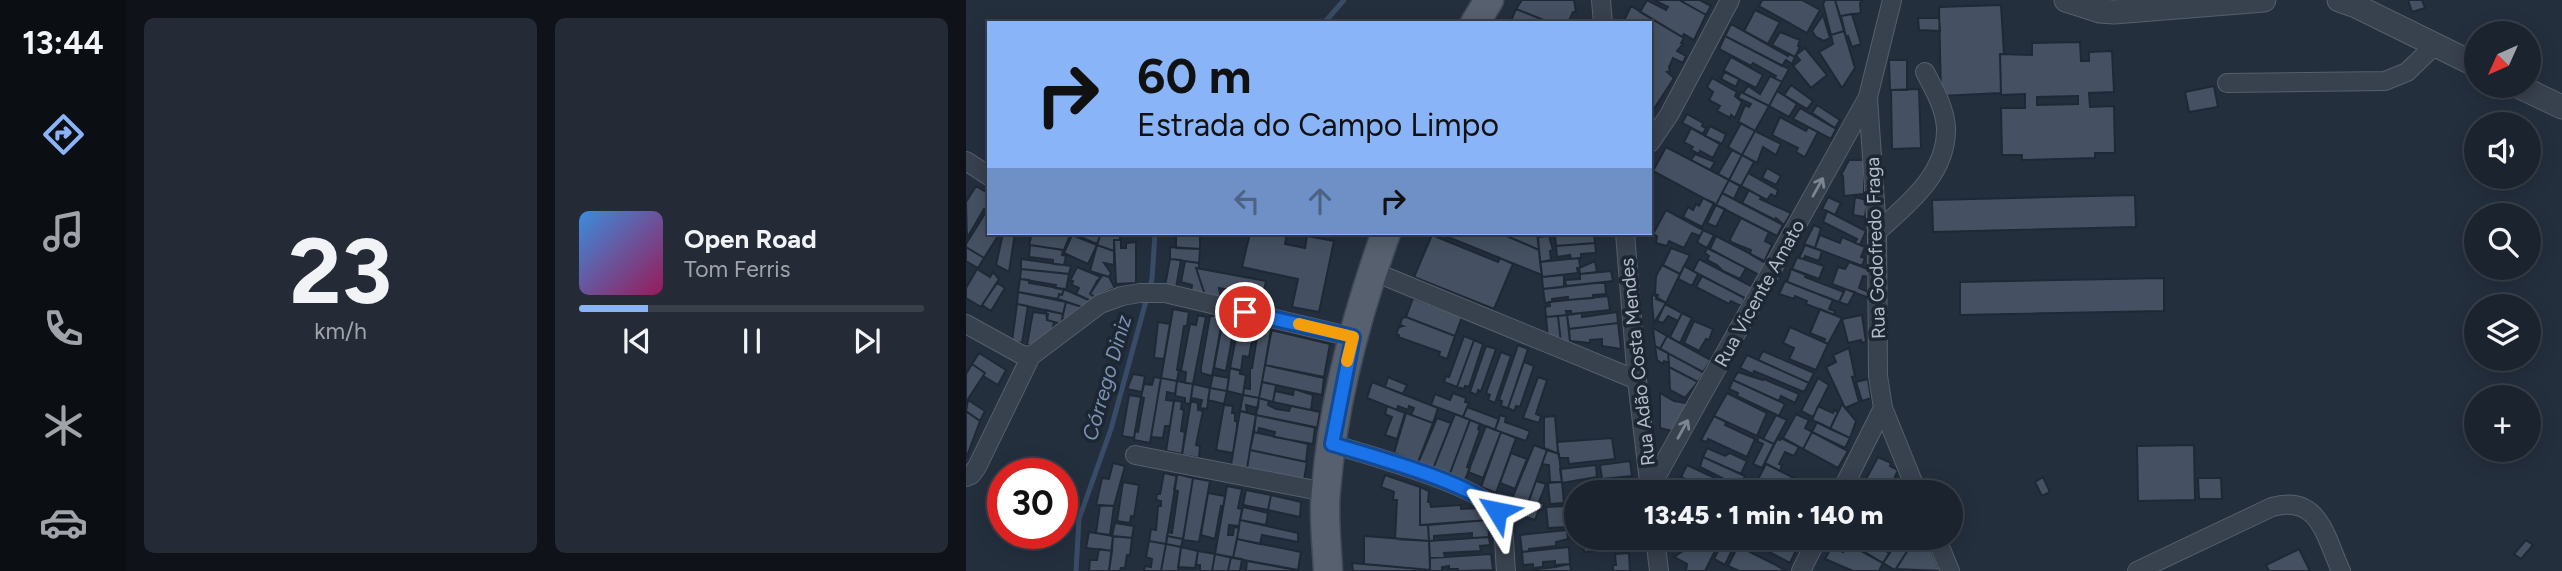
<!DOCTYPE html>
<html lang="pt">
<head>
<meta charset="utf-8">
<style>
  body { margin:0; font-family:Figtree,sans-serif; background:#242b36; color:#f1f3f6; height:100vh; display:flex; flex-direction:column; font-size:26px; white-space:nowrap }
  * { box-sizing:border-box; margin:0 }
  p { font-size:23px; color:#a0a4aa }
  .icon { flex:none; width:38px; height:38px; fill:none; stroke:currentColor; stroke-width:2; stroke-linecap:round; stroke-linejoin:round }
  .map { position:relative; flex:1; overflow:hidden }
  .sheet { display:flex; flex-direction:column; gap:18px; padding:18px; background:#0f1319; width:840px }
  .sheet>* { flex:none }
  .hud { position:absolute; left:21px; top:21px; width:665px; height:214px; border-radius:0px; box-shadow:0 4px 18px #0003,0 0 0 2px #39404a; background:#8ab4f8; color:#111; overflow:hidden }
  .needle { width:46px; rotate:225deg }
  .controls { position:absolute; left:1498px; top:21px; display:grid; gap:14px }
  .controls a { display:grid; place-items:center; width:77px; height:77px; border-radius:50%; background:#1b232e; box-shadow:0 4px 18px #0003,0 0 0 2px #39404a; font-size:35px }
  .speed { position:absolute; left:21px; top:458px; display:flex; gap:14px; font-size:35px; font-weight:700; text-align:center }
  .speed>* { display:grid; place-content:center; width:91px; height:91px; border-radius:50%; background:#1b232e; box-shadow:0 4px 18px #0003,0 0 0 2px #39404a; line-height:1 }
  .speed .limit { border:10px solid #d22; background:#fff; color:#111 }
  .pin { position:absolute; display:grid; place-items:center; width:60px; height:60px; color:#fff; margin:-30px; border:4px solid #fff; border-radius:50%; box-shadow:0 2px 7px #0007 }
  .me { position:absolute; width:77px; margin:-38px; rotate:305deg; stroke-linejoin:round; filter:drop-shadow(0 0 5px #0008) }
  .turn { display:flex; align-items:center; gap:24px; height:147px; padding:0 35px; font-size:32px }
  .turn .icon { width:91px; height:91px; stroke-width:2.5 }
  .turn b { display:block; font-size:49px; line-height:60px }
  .lanes { display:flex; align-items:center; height:66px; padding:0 35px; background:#0003; justify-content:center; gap:35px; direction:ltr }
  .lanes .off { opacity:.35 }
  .sheet .tile { flex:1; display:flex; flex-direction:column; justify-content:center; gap:10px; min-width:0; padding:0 24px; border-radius:10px; background:#242b36 }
  .sheet .dial { align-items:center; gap:0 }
  .dial b { font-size:91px; line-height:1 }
  .song { display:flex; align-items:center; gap:21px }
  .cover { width:84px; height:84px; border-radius:10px; background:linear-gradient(135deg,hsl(210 70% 55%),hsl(330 70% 35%)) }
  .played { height:7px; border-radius:4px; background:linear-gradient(90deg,#8ab4f8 20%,#39404a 20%) }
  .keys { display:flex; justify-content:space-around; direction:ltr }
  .sheet .tiles { flex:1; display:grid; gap:18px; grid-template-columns:repeat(2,1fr) }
  .trip { position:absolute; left:598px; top:480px; width:399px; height:70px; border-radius:35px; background:#1b232e; box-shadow:0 4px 18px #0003,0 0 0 2px #39404a; font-weight:800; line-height:70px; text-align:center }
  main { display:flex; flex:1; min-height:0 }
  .tab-bar { display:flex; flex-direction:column; width:126px; justify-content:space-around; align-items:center; background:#0b0e12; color:#a0a4aa }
  .tab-bar .icon { width:49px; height:49px }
  .tab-bar .on { color:#8ab4f8 }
  .tab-bar b { font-size:32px; color:#f1f3f6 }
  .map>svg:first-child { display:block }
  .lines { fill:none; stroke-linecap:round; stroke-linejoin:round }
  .stream { stroke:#394c67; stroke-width:5 }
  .building { fill:#455162; stroke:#1f2835; stroke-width:2; fill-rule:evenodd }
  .minor-casing { stroke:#565f6c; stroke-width:20 }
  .tertiary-casing { stroke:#565f6c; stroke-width:25 }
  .primary-casing { stroke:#414a57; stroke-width:31 }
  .minor { stroke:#38414e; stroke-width:18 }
  .tertiary { stroke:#38414e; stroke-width:23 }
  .primary { stroke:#56606e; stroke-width:28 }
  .oneway { stroke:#7c8592 }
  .route-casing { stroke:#114b97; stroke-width:18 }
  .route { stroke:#1a73e8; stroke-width:12 }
  .slow { stroke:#f59e0b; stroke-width:12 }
  .labels { text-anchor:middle; stroke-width:7; stroke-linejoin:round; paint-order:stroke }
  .street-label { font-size:19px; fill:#b4bcc9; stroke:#1d2633 }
  .water-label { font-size:21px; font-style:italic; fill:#7c92b1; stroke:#1d2633 }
</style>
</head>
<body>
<main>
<nav class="tab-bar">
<b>13:44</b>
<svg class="icon on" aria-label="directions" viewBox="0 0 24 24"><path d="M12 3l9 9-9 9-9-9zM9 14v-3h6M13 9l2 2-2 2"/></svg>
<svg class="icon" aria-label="music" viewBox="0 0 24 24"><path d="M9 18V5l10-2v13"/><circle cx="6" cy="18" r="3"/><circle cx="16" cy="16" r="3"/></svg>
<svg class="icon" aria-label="phone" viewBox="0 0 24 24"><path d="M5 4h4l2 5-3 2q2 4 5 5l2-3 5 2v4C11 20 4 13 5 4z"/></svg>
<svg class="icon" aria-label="climate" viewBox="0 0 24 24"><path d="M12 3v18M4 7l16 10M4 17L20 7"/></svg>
<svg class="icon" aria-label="car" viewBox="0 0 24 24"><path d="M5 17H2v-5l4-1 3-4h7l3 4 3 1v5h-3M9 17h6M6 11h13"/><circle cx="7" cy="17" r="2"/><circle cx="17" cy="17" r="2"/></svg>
</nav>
<section class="sheet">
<div class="tiles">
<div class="tile dial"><b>23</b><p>km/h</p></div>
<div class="tile">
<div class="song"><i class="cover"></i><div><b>Open Road</b><p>Tom Ferris</p></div></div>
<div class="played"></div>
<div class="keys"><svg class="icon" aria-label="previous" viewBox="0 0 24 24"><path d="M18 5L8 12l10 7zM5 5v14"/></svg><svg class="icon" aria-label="pause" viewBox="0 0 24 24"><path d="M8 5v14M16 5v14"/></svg><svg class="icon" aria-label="next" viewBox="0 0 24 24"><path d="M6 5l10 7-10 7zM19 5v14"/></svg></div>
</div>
</div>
</section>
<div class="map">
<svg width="1596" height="571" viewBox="0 0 1596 571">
  <rect width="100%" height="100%" fill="#242f3e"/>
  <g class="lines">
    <!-- stream -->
    <path class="stream" d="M358,23L378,0
      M110,571L113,519L145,429L186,279L189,233"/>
  </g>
  <!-- building -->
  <path class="building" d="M556,0H608L610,12H607L602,23H585L550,9Z
    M681,0L700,10L702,7L688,0H713L740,15L728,40L718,34L716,37L674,12Z
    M718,0H734L745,6L740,15L717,2Z
    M796,0H836L854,10L841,33L793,6Z
    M859,0H869L878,31L865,35L857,4Z
    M869,0H897L894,3L895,13L874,16Z
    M1442,0H1456L1459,8L1446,12Z
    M1035,5L1038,54H1034L1035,93L975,96L973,7Z
    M665,6L718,38L715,43L717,44L711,51L720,56L717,63L707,58L703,67L704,71L701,72L708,78L684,115V23H657Z
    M550,9L585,23H544Z
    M789,10L814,22L802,44L778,31Z
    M886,14L895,44L886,47L882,36L880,37L875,16Z
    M857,15L864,38L858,41L850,37L846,31Z
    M952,18H973L974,31L953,30Z
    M765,24L822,56L823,54L829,57L826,64L820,60L816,66L759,36Z
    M878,31L889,68L876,88L853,52L867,44L865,35Z
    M814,32L834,40L832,46L834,47L829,57L806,45Z
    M759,36L823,69L816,82L808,78L810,76L787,63L785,66L753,49Z
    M1114,42L1115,61H1123V52L1146,51L1148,92L1123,93L1124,107L1148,106L1149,153H1129V158L1056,160V155H1036L1035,108H1059V94L1035,95L1034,54L1066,55V43ZM1112,96V104L1071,105V97Z
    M839,48L861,75L845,88L827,66L834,60L830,55Z
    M765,57L797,75L790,88L757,71Z
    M923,60H941V90H924Z
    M759,71L773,79L770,87L755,79Z
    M804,76L816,82L803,106L777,93L782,86L794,94Z
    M746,78L771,92L769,96L776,102L769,118L765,115L764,118L751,111L754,106L743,100L747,92L741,87Z
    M825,85L847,101L841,109L818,95Z
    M1248,86L1252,107L1223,112L1219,92Z
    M953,89L955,148L926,149L925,90Z
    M811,91L831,104L823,117L803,106Z
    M775,92L803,106L789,131L772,122L779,105L783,107L785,104L772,98Z
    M851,105L874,120L869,128L846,113Z
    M834,108L870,129L865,139L827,119Z
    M721,114L737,123L736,126L740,128L737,134L716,123Z
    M814,117L840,131L842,127L852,132L839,157L830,152L832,148L806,135Z
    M775,123L789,131L776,155L762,147Z
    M744,126L760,134L756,144L739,136Z
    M725,128L754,144L747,158L734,151L733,154L725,150L727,147L718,142Z
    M789,131L815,144L810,155L797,147L791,163L776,155Z
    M700,147L763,180L750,205L687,171Z
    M766,150L776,155L763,180L752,174Z
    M729,154L749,162L744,170L725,160Z
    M776,155L788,162L775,186L763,180Z
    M883,160H898V194L878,196L877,176L875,175Z
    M801,168L815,176L810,185L796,178Z
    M782,173L812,190L810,197L805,194L801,200L775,186Z
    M763,180L774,186L768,199L756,193Z
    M10,186L23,194V207L20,211L18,209L1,238L0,202Z
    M783,190L795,197L794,199L825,213L818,225L810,218L809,220L776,203Z
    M756,193L817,225L811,236L750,205Z
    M1169,195L1170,227L967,232L966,200Z
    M862,197L875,203L869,215L856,209Z
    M889,197L901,200L899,217L887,215Z
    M737,198L748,203L736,227L717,217L722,207L727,210L730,204L733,206Z
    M750,205L759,209L750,227L741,223Z
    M23,207V233H34L18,258L0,247V244Z
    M700,210L737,230L734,236L726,233L718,248L703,241L701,246L690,243L691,236L687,234Z
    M861,211L900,231L894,245L889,243L891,239L857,222Z
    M775,218L803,232L799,241L806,245L798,262L784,254L785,250L765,242L764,239Z
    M848,225L855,228L849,248L838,244Z
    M737,230L748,235L741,248L731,242Z
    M37,233H49L43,272L30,265Z
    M66,233L87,235L105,233L98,250L63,245Z
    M105,233H135L131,244Z
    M135,233L154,235V240H148V251L131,245Z
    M210,233H234V249L210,248Z
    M284,233H321L319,244L339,248L341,236L368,241L353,312L326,307L332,279L276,267Z
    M472,233H534L573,250L576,275Z
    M534,233H571L573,250Z
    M602,233H628L629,243L590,246L589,236L602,235Z
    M106,235L131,245L122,264L98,253Z
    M466,235L532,262L534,258L547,264L528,309L448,277Z
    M854,235L874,243L876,237L899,247L895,257L899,258L896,266L849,248Z
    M583,236L587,250L584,251L585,260L574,262L572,237Z
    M750,236L800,262L793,275L744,249Z
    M155,239V248H160V243L170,242V283L150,284L148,240Z
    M629,243L630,253L615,254V258L605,259L604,255L591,257L590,246Z
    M64,245L97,250L96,255L100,256L98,265L87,264V260L63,257Z
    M131,245L148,251V265L138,263L145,273L143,277L124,271Z
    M839,245L856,251L853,261L839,256L838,259L833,258Z
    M0,247L18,258L12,268L0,261Z
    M204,247L234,249L233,263L204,259Z
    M705,248L724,255L714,274L697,265Z
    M741,248L780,268L774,279L757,271L751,265L741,260L743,256L739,253Z
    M831,257L858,266L853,279L826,269Z
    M613,258L614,268H611L612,273L576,277L574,262Z
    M55,259L105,266L103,274L55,269Z
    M204,259L215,260L210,288L199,286Z
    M733,259L787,287L780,299L727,271Z
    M219,261L233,263V268H230L239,295L225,292L226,285L215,282Z
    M629,261L631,272L614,274L613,268Z
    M883,262L902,269V277L897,276L893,288L903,292V298L866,284L872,267L879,269Z
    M696,265L714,274L700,303L690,299L692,295L689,294L690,276Z
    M718,266L732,274L726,286L712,279Z
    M111,267L135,277L124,294L129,297L125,301L110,294L113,288L106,285L107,281H104Z
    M230,268L300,281L295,306L273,302L275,292L253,288L255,298L239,295Z
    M11,269L24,277L27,272L33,279L15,307L0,298V288Z
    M55,269L103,274L100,290L89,288L90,285L54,279Z
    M825,269L840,275L839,277L878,292L873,302L821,282Z
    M645,271L647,281L600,286L599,280L614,279V274Z
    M137,275L143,277L149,288L129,297L124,294L131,281Z
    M598,275V287L577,289L576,277Z
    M736,276L779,298L775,306L765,301L763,304L730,287Z
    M1198,278V311L994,315V282Z
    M54,279L63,280V283L98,289L96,295L93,294L92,299L52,292Z
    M819,281L867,300L863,309L869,311L868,315L840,304L841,301L829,296L828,299L813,294Z
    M639,282L640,294L627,295V298L602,300V297L586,299V302L579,303L577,289Z
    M31,283L39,288L25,311L16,305Z
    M98,289L100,290L125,301L116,307L92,299L93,294L96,295Z
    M879,289L889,292L882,305L873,302Z
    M52,292L100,302L97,314L51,304Z
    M686,294L700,303L688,323L686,304Z
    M642,296L644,310L605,314V311H600L601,315L580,317L579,307L584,306L583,302Z
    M447,298L496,317L489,336L440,317Z
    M100,302L116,307L103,320L96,319Z
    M51,304L62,306L56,343L46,341Z
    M699,304L716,313L712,321L702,316L697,323L691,321Z
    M207,309L223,312L221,326H218L211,370H213L211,381L195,378Z
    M854,309L876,318L862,344L858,342L859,339L844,333Z
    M80,310L97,314L95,324L81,320Z
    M67,312L82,314L81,320L88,322L86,332L68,346L61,345Z
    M651,312L652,323L603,329L601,315L616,313V317Z
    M716,313L726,318L714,343L704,337Z
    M248,314L257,316L246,376L235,373V367L244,316H247Z
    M232,315L240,317L227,384L219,383L220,372L215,371L224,324L230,325Z
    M601,315L604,342L595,343L592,316Z
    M896,315L900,342L896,343L895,340L882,343L876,319Z
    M592,316L595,343L582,339L580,317Z
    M440,317L489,336L481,359L473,356L474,352L432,337L433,335L430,334L433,327L437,326L434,325L436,318Z
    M728,321L747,329L743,340L740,339L733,351L718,343Z
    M192,322L204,324L198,359L188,358Z
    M273,322L289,325L283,357L277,356L275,371L264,368Z
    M652,323L655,349L636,346V339L624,340V343L604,341L603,329Z
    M293,325L306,328L293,398L277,395L278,388L284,389V368H286Z
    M824,327L862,344L850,370L823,359L828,348L817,343Z
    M687,328L701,336L694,349L689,346Z
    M255,330L267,333L260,371L248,368Z
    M305,330L364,344L358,377L299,365Z
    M498,336L508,340L491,387L478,382L480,376L483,377Z
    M701,336L745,360L737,372L694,349Z
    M508,340L517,344L503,387L499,386L498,389L491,387Z
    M552,345L562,349L542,408L535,406L536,401L533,400Z
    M520,346L530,349L515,391L512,390L511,395L504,392Z
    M689,346L702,353L703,363L698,361L697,364L691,360Z
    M883,348L889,376L886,377L893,402L879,408L860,367L870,362L867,355Z
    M797,351L848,373L843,383L792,360Z
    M535,352L545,356L529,403L522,400L524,395L520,393Z
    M13,353L40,370L32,385L17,376L19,373L6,364Z
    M702,353L738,373L732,382L703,367Z
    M781,355L843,383L838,392L788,371L787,374L774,368Z
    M558,362L568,366L554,407L550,406L548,411L542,408Z
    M6,364L19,373L0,402V374Z
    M299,365L358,378L356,395L296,382Z
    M703,367L732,382L719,398L704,390Z
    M264,368L274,370V374L280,375L277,395L261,391Z
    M772,372L797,380L798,379L833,394L829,403L815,396L813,401L767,380Z
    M167,374L179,376L176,392L161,389Z
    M247,375L263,378L261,391L244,388Z
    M188,377L195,378L184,443L168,440L169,431L172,432L178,398L175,397L178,384L186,385Z
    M422,377L441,385L437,394L419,387Z
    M572,377L581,380L570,414L575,416L573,423L557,418Z
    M195,378L211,381L209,394L201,392L200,400L208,401L204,426H199L197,438L185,437Z
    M852,378L863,385L847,417L835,411Z
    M902,379L905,398L896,401L890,382Z
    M767,380L819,404L813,416L771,396L772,393L763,389Z
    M211,381L227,384L224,404L219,403V398L209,396Z
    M296,382L310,385L307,402L293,398Z
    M406,382L472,408L467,423L445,415L448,408L443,406L442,410L432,406L431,410L401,398Z
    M227,384L244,388L241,409L234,408L236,400L225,398Z
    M244,388L261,391L258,404L242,400Z
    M328,389L347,395L345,410L307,402L309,391L327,395Z
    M487,393L500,398L499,402L503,403L497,417L465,405L469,394L484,400Z
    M694,393L708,401L719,403L721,400L725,402L706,431L694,428Z
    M761,393L801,413L791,436L748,416Z
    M163,395L175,397L168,438L156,436Z
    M277,395L293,398L292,408L280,405L281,412L274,411Z
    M293,398L303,401L302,405L310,409L323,411L325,406L354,412L351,428L290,415Z
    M2,400L19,411L14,421L0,411Z
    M208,400L216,402L215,409L218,410L215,431L219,432L216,454L200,451Z
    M225,401L232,403V410L237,411L230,445L234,446L233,458L216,455Z
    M876,404L890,421L884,438L864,429Z
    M258,405L267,406L266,413H269V421H271V427L267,453L250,450Z
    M421,406L439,413L431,439L419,435L426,417L419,414Z
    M852,406L867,413L868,410L872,412L864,429L846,420Z
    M501,407L533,419L529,430L497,417Z
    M274,411L290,415L281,468L265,465Z
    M1,412L14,421L0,459V413Z
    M440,413L467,423L452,462L428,453Z
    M489,414L504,420L483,476L467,469Z
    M830,414L843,420L839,428L846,432L837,449L817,438Z
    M290,415L349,427L347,444L308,437L309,432L293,428L292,433L288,432Z
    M534,415L540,417L539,422L564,431L560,441L529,430Z
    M810,415L821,420L808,444L797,439Z
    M589,416L592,453L593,454L578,448V417Z
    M748,416L760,422L759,425L789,439L781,457L742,439L741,442L735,440Z
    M471,418L485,423L467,469L452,463Z
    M504,420L514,424L512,429L514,430L501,467L504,468L498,482L483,476Z
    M851,422L884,438L879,448L846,432Z
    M520,426L535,432L517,478L502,472Z
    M288,432L342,444L340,462L284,450Z
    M535,432L550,438L530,493L515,487Z
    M846,432L882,451L872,468L837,449Z
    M793,437L808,444L796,468L787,464L797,444L791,441Z
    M646,438L649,459L603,464L602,458H593L591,442Z
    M815,438L833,447L828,456L819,452L813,464L816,465L814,471L799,463L811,439L814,440Z
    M568,445L581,450L561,506L545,501Z
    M1228,445L1229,500L1172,501L1171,446Z
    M741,448L759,456L764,453L781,461L775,474L737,457Z
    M284,450L341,462L338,480L281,469Z
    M581,450L593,454L596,482H584L583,465L576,464Z
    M545,453L561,459L549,489L534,483Z
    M737,457L779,476L778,478L789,483L785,492L775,490L776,488L734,467Z
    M912,457L925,463L924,466L932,470L928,479L935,482L934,484L942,492H915L898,483Z
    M664,461L666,476L636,479L634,465Z
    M147,463L159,466L148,506L130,505L136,478L143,479Z
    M800,464L824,476L855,492H796L797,487L790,483Z
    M630,465L631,477L596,483L594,469Z
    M721,465L764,485L761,492H747L715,477Z
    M198,473L211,476L200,544L183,541L185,529L190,530L192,506H195V501L190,500L191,494H194Z
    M211,474L227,478L217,539L201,536L202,532L206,533L212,491L208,490Z
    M419,475L454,487V525H462L463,541L429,539L431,500H427L428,492L415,487Z
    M714,477H715L747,492H713L708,490Z
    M1077,477L1084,492L1076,496L1069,482Z
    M227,478L244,481L233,542L217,540Z
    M653,478V492H623L622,481Z
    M1232,478H1255L1256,499H1233Z
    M570,481L580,484L573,502L578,504L576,510L573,509L569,520L557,516Z
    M157,482L173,485L168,517L165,516L164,523L151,521Z
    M596,482L598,503L584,504L582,483Z
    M261,486L276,489L272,508L276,509L273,526L263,525L262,535H267L268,527L273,528L267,558L249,554Z
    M454,487L463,491L462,502H464L465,507L495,505V509L512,508L522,520L454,525Z
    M280,490L305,495L302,510L277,505Z
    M242,493L259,496L257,507L255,506L249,539L235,535Z
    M305,495L335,502L334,517L302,510Z
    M134,505L148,506L144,535L130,533Z
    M599,506L601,527L582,528L580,507Z
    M277,507L302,513L300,525L274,520Z
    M274,520L332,533V542L296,535L294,544L271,539Z
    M522,520L523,537L506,538V533L468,536V541H463L462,525Z
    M149,523L168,526L166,538L146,536Z
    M601,530L602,539L590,542V546L563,549V551L556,552L554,535Z
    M123,532L147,536L146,551L120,548Z
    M147,536L166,538L164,555H161L159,568H155L154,571H143Z
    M201,536L217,539L215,547L200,544Z
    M398,536L463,541L464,570L398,564Z
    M523,537L524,545L514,546L515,551L478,553L479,557L464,558L463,541Z
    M617,537H640L641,550L618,552Z
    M705,537H722L723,542L706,551Z
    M744,537H756L739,571H720L721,564L708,557L726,545L731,548L734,542L736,543L737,540L741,542Z
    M759,537L770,542L759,565L748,559Z
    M780,537H821L833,544L824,563L794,547L792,551L780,544L779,546L776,545Z
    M870,537L917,563L913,571H887L859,559L866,546L877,552L878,549L867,543Z
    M874,537H905L910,540L907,545L924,553L917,563Z
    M950,537H960L974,571L930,569Z
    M933,538L944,547L929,570L917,563Z
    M271,539L335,552L332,570L267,558Z
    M1560,540L1567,545L1555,559L1548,554Z
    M183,541L200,544L195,571H178L179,566L185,567L186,559L180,557Z
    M200,544L215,547L212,571H195Z
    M772,546L808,564L820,571H773L762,566Z
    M215,547L232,551L229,568L212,567Z
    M603,547L604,564L589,565V561L577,562V567L567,568V564L557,565L556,552Z
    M133,549L146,551L143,571H123L124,560H131Z
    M1333,549L1344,571H1303L1300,565Z
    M232,551L249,554L246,571H234V565H230Z
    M663,553L664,571H647V565H650L649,554Z
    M249,554L265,557L262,571H246Z
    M525,554L527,570L492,571V569H483V566L476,567V571H464V558Z
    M265,557L276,559L274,571H262Z
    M281,561L330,570V571H280Z
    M386,563L464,570V571H387Z
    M604,564L605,571H555L589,567Z"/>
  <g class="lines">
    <defs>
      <path id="minor" d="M635,0L637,23
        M926,0L902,97L911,232L912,376L917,408L951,492
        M1261,83L1419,81L1441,72L1469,45
        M684,143L703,115L764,0
        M0,161L23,176
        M911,232C942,204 981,174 980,128C979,108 968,89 959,72
        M659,233L671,380L684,490
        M406,271L671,380
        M0,324L56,355L65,356L134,304L156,296L174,293H199L386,337
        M366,444C398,454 517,486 531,512C540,528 538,553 540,571
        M169,455L359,492
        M0,477L5,475L11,467L65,356
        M684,488L902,97
        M875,492L917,408
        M689,537L693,571
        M970,537L984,571
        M835,571L852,537
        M1171,571L1306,507C1353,494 1359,536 1375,571"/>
      <path id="tertiary" d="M1100,0L1134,11L1148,12L1298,0
        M1373,0L1390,6L1510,65
        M1552,86L1596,107"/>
      <path id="primary" d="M509,23L523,0
        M362,571C361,545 357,516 360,490C367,402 390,316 420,233"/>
    </defs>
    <!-- minor casing -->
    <use href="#minor" class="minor-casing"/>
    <!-- tertiary casing -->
    <use href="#tertiary" class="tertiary-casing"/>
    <!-- primary casing -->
    <use href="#primary" class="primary-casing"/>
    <!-- minor -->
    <use href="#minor" class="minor"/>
    <!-- tertiary -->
    <use href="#tertiary" class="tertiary"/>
    <!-- primary -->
    <use href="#primary" class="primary"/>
  </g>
  <!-- one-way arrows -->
  <defs><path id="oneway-shaft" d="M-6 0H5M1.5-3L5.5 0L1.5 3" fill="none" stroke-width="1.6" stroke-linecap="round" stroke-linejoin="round" transform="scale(1.75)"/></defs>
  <g class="oneway">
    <use href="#oneway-shaft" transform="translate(852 187) rotate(-61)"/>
    <use href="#oneway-shaft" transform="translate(717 429) rotate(-61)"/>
  </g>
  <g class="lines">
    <defs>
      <path id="route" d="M279,312L387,337L366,444C402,455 510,484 531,511"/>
    </defs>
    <!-- route casing -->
    <use href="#route" class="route-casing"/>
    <!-- route -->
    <use href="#route" class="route"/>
    <!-- slow -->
    <path class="slow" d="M333,324L387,337L381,361"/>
  </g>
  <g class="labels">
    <!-- street labels -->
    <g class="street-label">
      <text transform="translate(909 248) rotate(-92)" y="7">Rua Godofredo Fraga</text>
      <text transform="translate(793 293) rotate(-61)" y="7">Rua Vicente Amato</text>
      <text transform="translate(671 362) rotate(-96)" y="7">Rua Adão Costa Mendes</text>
    </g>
    <!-- water labels -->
    <g class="water-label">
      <text transform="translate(141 378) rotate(-74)" y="7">Córrego Diniz</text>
    </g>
  </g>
</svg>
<div class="controls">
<a><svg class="needle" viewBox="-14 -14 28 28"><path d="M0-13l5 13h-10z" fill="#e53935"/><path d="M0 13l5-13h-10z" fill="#a0a4aa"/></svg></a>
<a><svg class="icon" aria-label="sound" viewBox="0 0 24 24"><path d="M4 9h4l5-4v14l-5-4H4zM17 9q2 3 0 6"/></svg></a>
<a><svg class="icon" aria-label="search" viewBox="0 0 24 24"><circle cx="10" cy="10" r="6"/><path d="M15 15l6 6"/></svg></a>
<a><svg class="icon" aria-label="layers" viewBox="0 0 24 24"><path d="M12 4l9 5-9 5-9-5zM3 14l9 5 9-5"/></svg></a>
<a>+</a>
</div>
<div class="speed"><div class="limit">30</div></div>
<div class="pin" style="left:279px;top:312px;background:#d93025"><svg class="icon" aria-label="arrive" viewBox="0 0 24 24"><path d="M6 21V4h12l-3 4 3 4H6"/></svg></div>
<svg class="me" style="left:531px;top:511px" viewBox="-20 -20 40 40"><path d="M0-17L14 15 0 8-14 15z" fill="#1a73e8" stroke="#fff" stroke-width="4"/></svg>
<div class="trip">13:45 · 1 min · 140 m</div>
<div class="hud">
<div class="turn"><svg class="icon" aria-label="right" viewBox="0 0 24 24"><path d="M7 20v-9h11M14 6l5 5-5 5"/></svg><div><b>60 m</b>Estrada do Campo Limpo</div></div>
<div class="lanes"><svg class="icon off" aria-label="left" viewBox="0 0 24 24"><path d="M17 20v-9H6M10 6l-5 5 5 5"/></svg><svg class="icon off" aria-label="ahead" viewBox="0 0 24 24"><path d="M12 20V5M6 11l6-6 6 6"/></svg><svg class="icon" aria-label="right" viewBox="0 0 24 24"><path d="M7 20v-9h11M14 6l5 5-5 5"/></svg></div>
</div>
</div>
</main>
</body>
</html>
